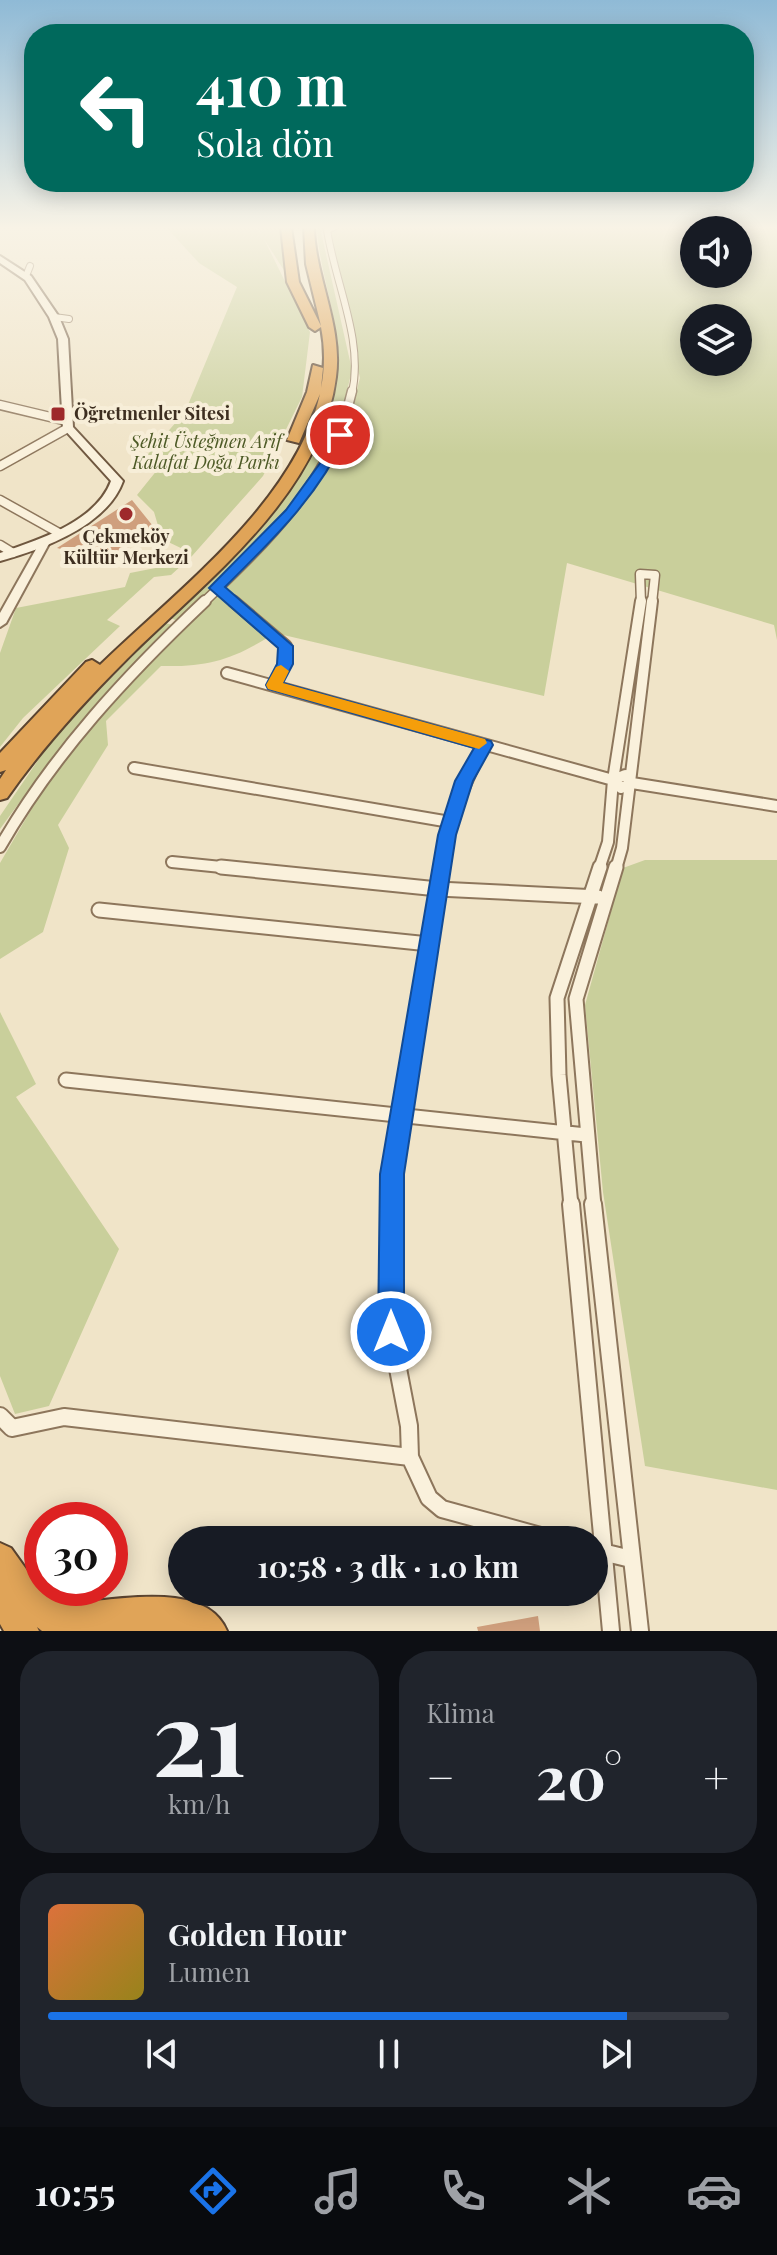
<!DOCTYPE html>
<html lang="tr">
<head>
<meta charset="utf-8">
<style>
  body { margin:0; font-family:"Playfair Display",serif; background:#20242c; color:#f1f3f6; height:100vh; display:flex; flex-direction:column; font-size:30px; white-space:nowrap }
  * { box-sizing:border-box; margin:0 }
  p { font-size:26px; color:#9ea1a6 }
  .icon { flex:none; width:44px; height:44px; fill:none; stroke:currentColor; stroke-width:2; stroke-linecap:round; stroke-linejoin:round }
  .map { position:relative; height:1631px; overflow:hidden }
  .drawer { display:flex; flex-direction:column; gap:20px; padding:20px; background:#0d0f14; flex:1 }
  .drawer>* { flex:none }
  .guide { position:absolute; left:24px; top:24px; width:730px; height:168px; border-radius:32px; box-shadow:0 4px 20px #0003; background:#00695c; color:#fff; overflow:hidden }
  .controls { position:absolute; left:680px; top:216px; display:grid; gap:16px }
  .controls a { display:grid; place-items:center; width:72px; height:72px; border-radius:50%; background:#171b24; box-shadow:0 4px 20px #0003; font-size:40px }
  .speed { position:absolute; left:24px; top:1502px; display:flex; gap:16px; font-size:40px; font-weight:700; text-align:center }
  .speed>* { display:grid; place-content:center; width:104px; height:104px; border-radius:50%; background:#171b24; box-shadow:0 4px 20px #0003; line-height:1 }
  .speed .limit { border:12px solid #d22; background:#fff; color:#111 }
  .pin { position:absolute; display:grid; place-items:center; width:68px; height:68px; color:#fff; margin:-34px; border:4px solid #fff; border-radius:50%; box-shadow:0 2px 8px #0007 }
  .me { position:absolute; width:88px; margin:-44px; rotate:0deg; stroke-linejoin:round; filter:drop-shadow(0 0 6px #0008) }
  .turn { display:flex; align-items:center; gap:28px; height:168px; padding:0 40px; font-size:36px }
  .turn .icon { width:104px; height:104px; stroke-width:2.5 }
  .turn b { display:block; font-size:56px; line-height:68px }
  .big { font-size:60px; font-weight:700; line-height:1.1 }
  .drawer .tile { flex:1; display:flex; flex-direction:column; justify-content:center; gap:12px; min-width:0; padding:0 28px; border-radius:32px; background:#20242c }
  .drawer .dial { align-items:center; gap:0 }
  .dial b { font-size:104px; line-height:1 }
  .song { display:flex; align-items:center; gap:24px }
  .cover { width:96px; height:96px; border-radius:12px; background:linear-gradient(135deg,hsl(20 70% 55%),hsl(50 70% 35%)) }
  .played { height:8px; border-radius:4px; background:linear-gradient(90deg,#1a73e8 85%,#363941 85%) }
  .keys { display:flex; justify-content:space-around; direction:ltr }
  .heat { display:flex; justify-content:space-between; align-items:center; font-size:44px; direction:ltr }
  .drawer .tiles { flex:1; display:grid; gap:20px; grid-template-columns:1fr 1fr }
  .tile:last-child { grid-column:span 2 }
  .trip { position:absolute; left:168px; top:1526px; width:440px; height:80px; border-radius:40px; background:#171b24; box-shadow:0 4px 20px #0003; font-weight:700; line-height:80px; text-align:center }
  .tab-bar { display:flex; height:128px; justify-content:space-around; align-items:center; background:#090b0e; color:#9ea1a6 }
  .tab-bar .icon { width:56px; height:56px }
  .tab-bar .active { color:#1a73e8 }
  .tab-bar b { font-size:36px; color:#f1f3f6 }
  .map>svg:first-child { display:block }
  .green { fill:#c9cf9b; fill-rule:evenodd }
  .building { fill:#cf9f7d }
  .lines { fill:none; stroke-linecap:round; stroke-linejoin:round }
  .minor-far4-casing { stroke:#8d765c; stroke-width:8 }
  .minor-far3-casing { stroke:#8d765c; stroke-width:11 }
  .minor-far2-casing { stroke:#8d765c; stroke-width:14 }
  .minor-far1-casing { stroke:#8d765c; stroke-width:17 }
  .minor-casing { stroke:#8d765c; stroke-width:20 }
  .tertiary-casing { stroke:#8d765c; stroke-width:4 }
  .secondary-casing { stroke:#6f573f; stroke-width:4 }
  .motorway-casing { stroke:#5b4430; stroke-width:4 }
  .minor-far4 { stroke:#faf1dc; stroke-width:6 }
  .minor-far3 { stroke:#faf1dc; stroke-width:8 }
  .minor-far2 { stroke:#faf1dc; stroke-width:10 }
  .minor-far1 { stroke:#faf1dc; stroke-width:13 }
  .minor { stroke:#faf1dc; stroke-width:16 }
  .tertiary { fill:#faf1dc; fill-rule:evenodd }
  .secondary { fill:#faf1dc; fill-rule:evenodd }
  .motorway { fill:#e0a458; fill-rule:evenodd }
  .route { fill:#1a73e8; stroke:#114b97; stroke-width:2 }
  .slow { fill:#f59e0b }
  .poi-dot { fill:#9e2a2b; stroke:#f7eed8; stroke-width:3 }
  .labels { text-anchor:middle; stroke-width:8; stroke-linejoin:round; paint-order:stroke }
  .far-poi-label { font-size:18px; font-weight:bold; fill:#3d2e20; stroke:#f7eed8; text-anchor:start }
  .far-park-label { font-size:18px; font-style:italic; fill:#4d5a26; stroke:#f7eed8 }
</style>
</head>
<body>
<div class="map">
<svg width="777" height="1631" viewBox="0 0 777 1631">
  <rect width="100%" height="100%" fill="#f0e4c8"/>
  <!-- green -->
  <path class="green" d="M166,227H255L263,236L257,227H280L287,275L264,239L310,332L302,397L263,476L192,556L171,575L154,577L107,620L120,626L23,718L0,747V653L16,608L125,587L130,573L171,565L185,550L162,539L154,512L137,495L162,464L142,461L185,412L237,287L199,263Z
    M317,227H329L321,232L352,370L334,445L288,511L106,697L49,762L0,829V816L43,753L76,714L165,623L173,625L177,621L171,618C224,563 339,438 338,360C338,315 319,272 317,227Z
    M350,227H777V640L774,625L567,563L544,696L275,633C234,659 210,667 161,666L106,721L108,745L58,825L69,848L43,932L0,959V863L35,803L81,737L148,662L279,534L324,476L342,444L360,378L329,232ZM694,230H738V274H694ZM694,318H738V362H694Z
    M645,860H777V1490L645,1466L603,1192L585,1005L623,868Z
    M0,1012L36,1084L16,1097L119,1249L49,1406L15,1414L0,1376Z"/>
  <!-- building -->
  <path class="building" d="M132,500L161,536L136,534L124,555L84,551L81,554L57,548Z
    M538,1616L540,1631H478L477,1627Z"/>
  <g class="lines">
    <defs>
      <path id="minor-far4" d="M334,227L327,230C335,283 364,340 352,393
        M26,276L30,266
        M54,317L69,319"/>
      <path id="minor-far3" d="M0,405L67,421
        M0,466L68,428
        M0,500L59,533
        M0,545L13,553
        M217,588L235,603
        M203,603C267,542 332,480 352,391
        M641,603L640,574L655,575L652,603"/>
      <path id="minor-far2" d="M233,601L286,646L285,664L274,685
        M227,673L613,780L621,788L632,783
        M134,768L450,822
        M613,780L625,775L632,783L777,806
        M0,847C54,753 127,675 205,601
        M172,862L241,869
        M441,869C449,824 462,785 485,745
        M599,869L608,842L613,780L641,601
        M616,869L622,848L652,601"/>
      <path id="minor-far1" d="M221,867L438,889L598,897
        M99,910L429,944
        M66,1080L586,1135
        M392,1206V1174L442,867
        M571,1206L559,1075L557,998L600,867
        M594,1206L576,999L616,867"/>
      <path id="minor" d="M392,1204L391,1332L409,1426L410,1457L429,1498L442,1509L555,1540
        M571,1204L611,1631
        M593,1204L640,1631
        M0,1416L12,1428L64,1417L410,1457
        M594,1550L631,1559"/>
      <path id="tertiary" d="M45,539L50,542L6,623L0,627V613L40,542Z"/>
      <path id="secondary" d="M0,256L31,276L59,317L68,339L73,427L123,481C107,526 43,549 0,561V553C38,540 96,522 111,481L63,428L58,339L49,317L25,280L0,263Z"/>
      <path id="motorway" d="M281,227H291L299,282L321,326L306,264L304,227H314C315,277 343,326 336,377C321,496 205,581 126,660C83,703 42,748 7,798L0,800V779L6,770L0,772V753L86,662L92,660L100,665C177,590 295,503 320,394L299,443L287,440L307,392L313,365L323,368L321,388C325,368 325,348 321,327L315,331L309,327L287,282Z
        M0,1543L11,1548L36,1583L61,1603C106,1604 204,1576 227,1631H42L37,1627L39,1631H4L0,1624Z"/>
    </defs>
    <!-- minor-far4 casing -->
    <use href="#minor-far4" class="minor-far4-casing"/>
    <!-- minor-far3 casing -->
    <use href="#minor-far3" class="minor-far3-casing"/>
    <!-- minor-far2 casing -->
    <use href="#minor-far2" class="minor-far2-casing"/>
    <!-- minor-far1 casing -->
    <use href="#minor-far1" class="minor-far1-casing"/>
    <!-- minor casing -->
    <use href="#minor" class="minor-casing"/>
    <!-- tertiary casing -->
    <use href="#tertiary" class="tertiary-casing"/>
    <!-- secondary casing -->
    <use href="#secondary" class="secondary-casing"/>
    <!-- motorway casing -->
    <use href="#motorway" class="motorway-casing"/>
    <!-- minor-far4 -->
    <use href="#minor-far4" class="minor-far4"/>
    <!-- minor-far3 -->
    <use href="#minor-far3" class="minor-far3"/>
    <!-- minor-far2 -->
    <use href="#minor-far2" class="minor-far2"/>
    <!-- minor-far1 -->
    <use href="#minor-far1" class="minor-far1"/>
    <!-- minor -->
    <use href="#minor" class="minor"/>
    <!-- tertiary -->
    <use href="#tertiary" class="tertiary"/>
    <!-- secondary -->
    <use href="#secondary" class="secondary"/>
    <!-- motorway -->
    <use href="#motorway" class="motorway"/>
  </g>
  <!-- sky -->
  <linearGradient id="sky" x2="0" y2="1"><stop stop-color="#8fbad6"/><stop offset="0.5" stop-color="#f8f3e6"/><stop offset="1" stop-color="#f8f3e6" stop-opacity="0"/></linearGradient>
  <rect width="777" height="455" fill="url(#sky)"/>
  <!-- route -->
  <path class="route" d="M335,432L346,435C319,496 271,541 225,587L293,646V664L283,683L491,741L493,745L473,781L456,835L404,1174V1332L400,1341L391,1345L382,1341L378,1332L380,1174L438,835L455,781L474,748L268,689L266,685L277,664L278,648L209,588L286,510L323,459Z"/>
  <!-- slow -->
  <path class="slow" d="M281,665L289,671L283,683L485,739L487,743L479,749L268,689L266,685L276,667Z"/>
  <!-- markers -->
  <g class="poi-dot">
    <rect x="50" y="406" width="16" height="16" rx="4"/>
    <circle cx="126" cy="514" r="8"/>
  </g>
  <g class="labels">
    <!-- far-poi labels -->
    <g class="far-poi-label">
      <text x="74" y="420">Öğretmenler Sitesi</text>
      <text x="126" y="543" text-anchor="middle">Çekmeköy<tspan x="126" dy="21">Kültür Merkezi</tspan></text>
    </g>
    <!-- far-park labels -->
    <g class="far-park-label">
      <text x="206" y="448">Şehit Üsteğmen Arif<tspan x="206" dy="21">Kalafat Doğa Parkı</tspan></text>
    </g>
  </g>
</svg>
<div class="controls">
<a><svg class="icon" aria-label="sound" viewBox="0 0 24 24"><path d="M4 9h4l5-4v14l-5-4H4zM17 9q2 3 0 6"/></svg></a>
<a><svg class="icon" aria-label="layers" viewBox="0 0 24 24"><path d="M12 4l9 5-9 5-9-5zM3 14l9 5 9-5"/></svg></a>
</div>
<div class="speed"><div class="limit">30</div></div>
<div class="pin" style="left:340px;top:435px;background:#d93025"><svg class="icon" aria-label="arrive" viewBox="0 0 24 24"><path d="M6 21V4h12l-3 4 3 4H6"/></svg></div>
<svg class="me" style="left:391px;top:1332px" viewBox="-20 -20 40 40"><circle r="17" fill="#1a73e8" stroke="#fff" stroke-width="3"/><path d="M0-11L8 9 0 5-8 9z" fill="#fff"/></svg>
<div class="trip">10:58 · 3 dk · 1.0 km</div>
<div class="guide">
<div class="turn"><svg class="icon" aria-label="left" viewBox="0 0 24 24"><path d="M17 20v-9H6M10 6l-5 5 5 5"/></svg><div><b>410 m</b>Sola dön</div></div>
</div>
</div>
<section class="drawer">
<div class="tiles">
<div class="tile dial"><b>21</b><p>km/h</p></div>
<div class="tile"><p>Klima</p>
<div class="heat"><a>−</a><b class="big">20°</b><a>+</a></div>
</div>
<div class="tile">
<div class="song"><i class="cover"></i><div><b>Golden Hour</b><p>Lumen</p></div></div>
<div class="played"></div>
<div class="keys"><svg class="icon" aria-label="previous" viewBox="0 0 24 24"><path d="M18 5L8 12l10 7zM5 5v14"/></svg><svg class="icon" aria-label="pause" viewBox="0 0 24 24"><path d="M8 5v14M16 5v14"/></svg><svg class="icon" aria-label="next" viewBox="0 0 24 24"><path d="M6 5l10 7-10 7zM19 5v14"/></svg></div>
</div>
</div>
</section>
<nav class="tab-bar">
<b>10:55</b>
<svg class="icon active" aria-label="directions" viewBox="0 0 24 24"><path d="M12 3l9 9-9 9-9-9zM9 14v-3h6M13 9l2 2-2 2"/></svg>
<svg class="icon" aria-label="music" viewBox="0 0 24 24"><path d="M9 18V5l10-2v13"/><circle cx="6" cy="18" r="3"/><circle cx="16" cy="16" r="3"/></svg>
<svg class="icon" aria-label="phone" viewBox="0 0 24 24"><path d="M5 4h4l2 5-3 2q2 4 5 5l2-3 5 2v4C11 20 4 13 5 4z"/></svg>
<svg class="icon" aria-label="climate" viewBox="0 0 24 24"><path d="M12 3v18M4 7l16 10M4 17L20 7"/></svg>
<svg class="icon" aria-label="car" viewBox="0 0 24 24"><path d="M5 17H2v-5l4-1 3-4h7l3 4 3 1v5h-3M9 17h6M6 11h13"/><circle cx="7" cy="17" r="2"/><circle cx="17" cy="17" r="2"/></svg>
</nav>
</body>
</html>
